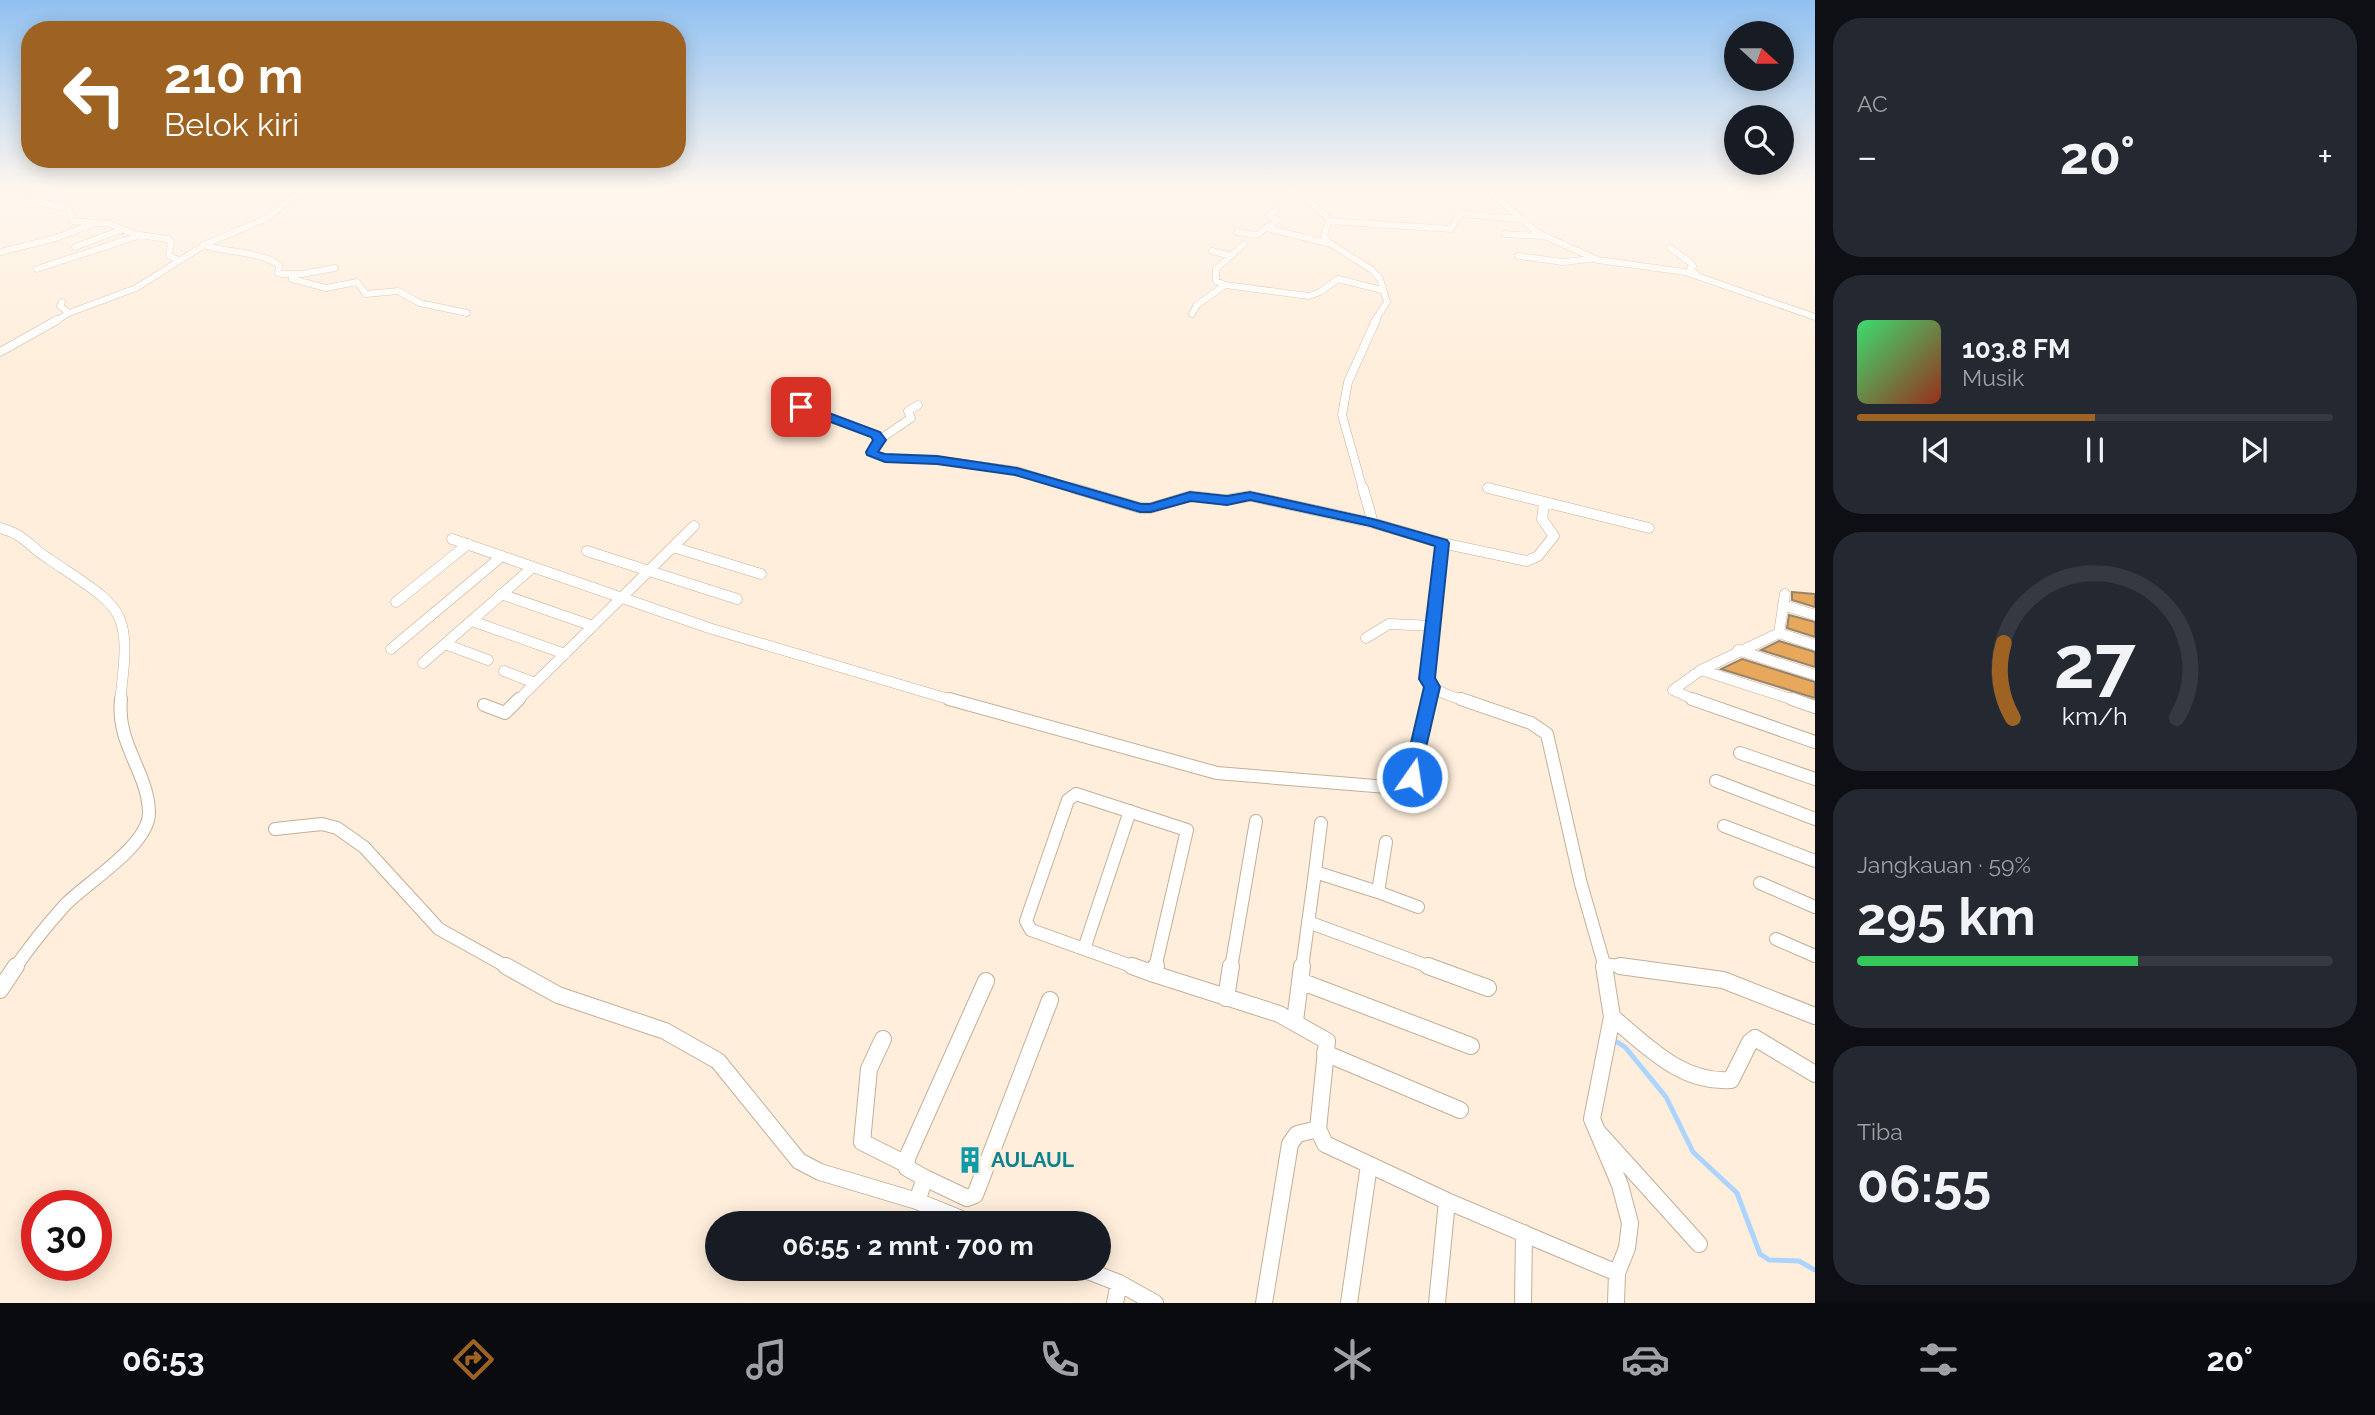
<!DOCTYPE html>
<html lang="id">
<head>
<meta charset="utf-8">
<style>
  body { margin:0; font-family:Raleway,sans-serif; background:#242831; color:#f1f3f6; height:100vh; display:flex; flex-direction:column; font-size:26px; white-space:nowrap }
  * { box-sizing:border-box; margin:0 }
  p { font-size:23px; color:#9ea1a6 }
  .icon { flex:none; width:38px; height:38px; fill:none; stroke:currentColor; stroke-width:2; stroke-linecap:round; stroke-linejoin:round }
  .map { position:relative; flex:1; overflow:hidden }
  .panel { display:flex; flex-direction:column; gap:18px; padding:18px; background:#0d0f14; width:560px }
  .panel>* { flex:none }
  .top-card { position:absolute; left:21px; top:21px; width:665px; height:147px; border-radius:28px; box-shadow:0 4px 18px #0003; background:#9e6323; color:#fff; overflow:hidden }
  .needle { width:46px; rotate:111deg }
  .buttons { position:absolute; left:1724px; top:21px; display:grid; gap:14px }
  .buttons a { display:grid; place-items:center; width:70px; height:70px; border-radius:50%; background:#171b24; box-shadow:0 4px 18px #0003; font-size:35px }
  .speed { position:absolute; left:21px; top:1190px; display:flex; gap:14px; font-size:35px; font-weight:700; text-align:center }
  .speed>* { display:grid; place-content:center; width:91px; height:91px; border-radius:50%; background:#171b24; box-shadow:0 4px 18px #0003; line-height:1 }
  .speed .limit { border:10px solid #d22; background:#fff; color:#111 }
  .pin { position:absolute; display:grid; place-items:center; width:60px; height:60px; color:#fff; margin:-30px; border-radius:14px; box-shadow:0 4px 10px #0006 }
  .me { position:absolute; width:77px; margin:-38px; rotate:13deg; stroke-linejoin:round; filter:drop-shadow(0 0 5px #0008) }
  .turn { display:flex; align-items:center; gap:24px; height:147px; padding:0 28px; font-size:32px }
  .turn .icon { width:91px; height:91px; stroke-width:2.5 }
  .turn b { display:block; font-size:49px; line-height:60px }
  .big { font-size:52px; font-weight:700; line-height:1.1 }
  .panel .tile { flex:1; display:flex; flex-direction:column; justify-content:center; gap:10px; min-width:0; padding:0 24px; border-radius:28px; background:#242831 }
  .panel .dial { align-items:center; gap:0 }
  .dial svg { height:182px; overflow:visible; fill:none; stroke:#363941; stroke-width:7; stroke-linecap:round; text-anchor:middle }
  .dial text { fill:#f1f3f6; stroke:none }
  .song { display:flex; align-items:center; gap:21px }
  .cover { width:84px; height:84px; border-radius:10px; background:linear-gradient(135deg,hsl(140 70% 55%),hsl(10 70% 35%)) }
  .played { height:7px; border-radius:4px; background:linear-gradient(90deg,#9e6323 50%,#363941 50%) }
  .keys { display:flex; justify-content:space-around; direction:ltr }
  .heat { display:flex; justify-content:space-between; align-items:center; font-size:38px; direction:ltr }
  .charge { height:10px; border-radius:5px; background:linear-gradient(90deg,#34c759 59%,#363941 0) }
  .trip { position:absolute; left:705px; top:1211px; width:406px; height:70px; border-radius:35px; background:#171b24; box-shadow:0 4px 18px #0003; font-weight:700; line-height:70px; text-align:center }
  .tabs { display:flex; height:112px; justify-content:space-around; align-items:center; background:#090b0e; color:#9ea1a6 }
  .tabs .icon { width:49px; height:49px }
  .tabs .on { color:#9e6323 }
  .tabs b { font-size:32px; color:#f1f3f6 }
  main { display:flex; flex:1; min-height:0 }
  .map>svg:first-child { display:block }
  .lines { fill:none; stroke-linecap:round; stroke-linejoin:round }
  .stream { stroke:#add4fe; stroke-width:5 }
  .building { fill:#e8a85b; stroke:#97846e; stroke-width:2 }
  .minor-far4-casing { stroke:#c3af98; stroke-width:7 }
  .minor-far3-casing { stroke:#c3af98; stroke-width:9 }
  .minor-far2-casing { stroke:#c3af98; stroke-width:11 }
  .minor-far1-casing { stroke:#c3af98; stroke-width:14 }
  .minor-casing { stroke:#c3af98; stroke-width:18 }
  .minor-far4 { stroke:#fff; stroke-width:6 }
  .minor-far3 { stroke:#fff; stroke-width:8 }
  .minor-far2 { stroke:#fff; stroke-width:10 }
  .minor-far1 { stroke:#fff; stroke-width:12 }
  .minor { stroke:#fff; stroke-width:16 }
  .route { fill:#1a73e8; stroke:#114b97; stroke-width:2 }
  .labels { text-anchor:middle; stroke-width:7; stroke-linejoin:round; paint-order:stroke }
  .near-culture-label { font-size:21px; font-weight:bold; fill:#0d838f; stroke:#ffeedb; text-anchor:start }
</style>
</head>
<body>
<main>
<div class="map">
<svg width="1815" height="1303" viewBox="0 0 1815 1303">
  <rect width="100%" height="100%" fill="#ffeedb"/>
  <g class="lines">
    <!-- stream -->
    <path class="stream" d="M1614,1040L1625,1047L1666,1097L1693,1152L1737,1193L1760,1254L1769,1260L1799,1261L1815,1270"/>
  </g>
  <!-- building -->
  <path class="building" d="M1792,592L1815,594V607L1792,600Z
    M1789,615L1815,622V637L1787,628Z
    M1779,641L1815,652V667L1761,650Z
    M1742,659L1815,682V698L1721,669Z"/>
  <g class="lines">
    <defs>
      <path id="minor-far4" d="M3,188L23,199L69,209L73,221L111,224L133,234L168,239L171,242L169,256L179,260
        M1287,188L1304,197L1327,217L1329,221L1324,235L1328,242L1372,270L1380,279L1387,302L1374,322
        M1485,188L1522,219
        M1276,210L1269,216L1278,220L1266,228L1327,243
        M1329,221L1451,229L1460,214L1522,219L1536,232L1598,260L1685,272L1815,317
        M1237,232L1257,235L1266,228
        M1505,234L1542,236
        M203,245C227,253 259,251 279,265L278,273L281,274H302L335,268
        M75,247L123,229
        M1670,248L1691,263L1693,266L1690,268L1697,275
        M1212,251L1231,256
        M0,252L56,238L93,224
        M1518,256L1563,262L1591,259
        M37,269L141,235
        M299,274L292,279L326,288L357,282L366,294L398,291L420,303L467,313
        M1225,285L1216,281V269L1244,244
        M62,302L60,306L69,313
        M1192,314L1197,305L1225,285L1309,296L1320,292L1338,279L1382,290
        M54,322L69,313L136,288L206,244L267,218L299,193L312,188"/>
      <path id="minor-far3" d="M0,352L57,320
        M801,407L876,435L879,440L872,452L885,458L937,460L1017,471L1079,490
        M879,440L911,418L908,411L918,405
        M1488,488L1495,490
        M1363,490L1342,415L1348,382L1376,320"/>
      <path id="minor-far2" d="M1073,488L1140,508H1151L1190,496L1226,500L1250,496L1373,523L1442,543L1427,679C1436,693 1451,696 1466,701
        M1363,488L1373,523
        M1488,488L1649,528
        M0,528C25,534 29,547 49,559C124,610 132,606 120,701
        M452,539L712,629L955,701
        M1442,543L1527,561L1538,556L1554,536L1542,519L1544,504
        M673,547L761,574
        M587,551L737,599
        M501,594L593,626
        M396,602L468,544
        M1783,605L1815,615
        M472,621L565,654
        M1779,633L1815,645
        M1366,638L1389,624L1434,626
        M445,644L488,660
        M391,649L502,556
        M1738,650L1815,675
        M423,663L533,567
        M1701,670L1797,701
        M504,671L535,683
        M517,701L694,526
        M1429,701L1432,687
        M1697,701L1673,690L1701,670L1779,633L1785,594"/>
      <path id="minor-far1" d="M949,699L1217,773L1399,788L1412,777L1429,699
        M1461,699L1531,723L1547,734L1581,884L1604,964
        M1692,699L1815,742
        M1792,699L1815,707
        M484,705L505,713L519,699
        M1740,753L1815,779
        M1716,781L1815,819
        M1724,826L1815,861
        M275,829L322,824L337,828L364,847L439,929L509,968
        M1315,872L1321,823
        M1760,883L1815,907
        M1378,892L1418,907
        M1308,922L1433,968
        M1776,939L1815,956
        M1084,949L1130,811
        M15,968C30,946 47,925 65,905C86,883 150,845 149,812C148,772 116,744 121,699
        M1137,968L1031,930L1026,921L1068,800L1076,794L1187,830L1155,968
        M1231,968L1256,821
        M1302,968L1315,872L1378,892L1386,842
        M1605,968L1604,964L1633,968"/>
      <path id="minor" d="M506,966L558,995L665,1031L718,1061L799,1161L820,1172L917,1201L971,1223
        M1132,966L1154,974
        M1428,966L1488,988
        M1604,966L1612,1017L1592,1119L1620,1185L1630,1223L1627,1248L1617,1273L1616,1303
        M1620,966L1723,980L1815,1016
        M1154,974L1279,1014L1327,1041L1318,1129L1325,1144L1447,1201L1617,1273
        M1154,974L1156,966
        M1300,981L1471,1046
        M0,990L16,966
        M1226,998L1231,966
        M1612,1017C1647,1046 1682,1084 1731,1080L1750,1042L1755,1038L1815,1074
        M1295,1021L1302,966
        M883,1039L869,1069L862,1142L906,1164
        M1325,1053L1460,1110
        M1598,1132L1699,1244
        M925,1178L967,1198L975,1195L1050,1000
        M917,1201L925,1178L907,1168V1158L986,981
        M1083,1269L1119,1283L1155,1303
        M1115,1303L1119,1283
        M1264,1303L1290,1144L1297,1134L1318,1129
        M1349,1303L1369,1165
        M1437,1303L1447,1201
        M1523,1303L1524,1233"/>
    </defs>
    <!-- minor-far4 casing -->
    <use href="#minor-far4" class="minor-far4-casing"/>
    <!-- minor-far3 casing -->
    <use href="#minor-far3" class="minor-far3-casing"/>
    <!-- minor-far2 casing -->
    <use href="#minor-far2" class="minor-far2-casing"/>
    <!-- minor-far1 casing -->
    <use href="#minor-far1" class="minor-far1-casing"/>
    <!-- minor casing -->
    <use href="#minor" class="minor-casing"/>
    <!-- minor-far4 -->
    <use href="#minor-far4" class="minor-far4"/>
    <!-- minor-far3 -->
    <use href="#minor-far3" class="minor-far3"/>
    <!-- minor-far2 -->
    <use href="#minor-far2" class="minor-far2"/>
    <!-- minor-far1 -->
    <use href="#minor-far1" class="minor-far1"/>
    <!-- minor -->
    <use href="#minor" class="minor"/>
  </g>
  <!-- sky -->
  <linearGradient id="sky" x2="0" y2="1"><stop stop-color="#90c1f1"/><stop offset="0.51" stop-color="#fff7ef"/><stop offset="1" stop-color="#fff7ef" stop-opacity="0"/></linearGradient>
  <rect width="1815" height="370" fill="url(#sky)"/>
  <!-- route -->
  <path class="route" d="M796,404H805L880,432L886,440L878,452L885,454L937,456L1017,468L1141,504H1150L1190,492L1227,496L1250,492L1373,519L1447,540L1449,543L1435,678L1440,687L1418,782H1405L1403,777L1424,687L1419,679L1435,546L1370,526L1250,500L1227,505L1191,501L1151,512H1140L1015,475L937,464L885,462L867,455L866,452L873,440L871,437L796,409Z"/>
  <!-- icons -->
  <defs>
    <symbol id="building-bare" viewBox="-9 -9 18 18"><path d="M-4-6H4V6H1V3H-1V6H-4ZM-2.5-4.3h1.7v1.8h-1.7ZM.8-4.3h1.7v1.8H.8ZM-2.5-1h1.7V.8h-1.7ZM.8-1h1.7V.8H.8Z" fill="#0f9aa8" stroke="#ffeedb" stroke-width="2.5" paint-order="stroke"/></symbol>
  </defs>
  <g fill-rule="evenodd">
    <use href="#building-bare" x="951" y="1141" width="38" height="38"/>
  </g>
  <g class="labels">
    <!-- near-culture labels -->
    <g class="near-culture-label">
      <text x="991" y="1167">AULAUL</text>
    </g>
  </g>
</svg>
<div class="buttons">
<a><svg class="needle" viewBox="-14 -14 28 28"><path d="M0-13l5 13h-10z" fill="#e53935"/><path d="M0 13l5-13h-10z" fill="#9ea1a6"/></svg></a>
<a><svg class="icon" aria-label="search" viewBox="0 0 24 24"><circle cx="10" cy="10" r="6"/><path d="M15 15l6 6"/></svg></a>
</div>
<div class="speed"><div class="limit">30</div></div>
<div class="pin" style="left:801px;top:407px;background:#d93025"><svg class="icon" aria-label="arrive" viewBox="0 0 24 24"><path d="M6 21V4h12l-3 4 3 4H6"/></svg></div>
<svg class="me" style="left:1412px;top:777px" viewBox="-20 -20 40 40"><circle r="17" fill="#1a73e8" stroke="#fff" stroke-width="3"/><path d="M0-11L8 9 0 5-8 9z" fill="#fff"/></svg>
<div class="trip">06:55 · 2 mnt · 700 m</div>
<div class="top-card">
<div class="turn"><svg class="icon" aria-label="left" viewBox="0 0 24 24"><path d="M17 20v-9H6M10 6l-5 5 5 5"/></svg><div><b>210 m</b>Belok kiri</div></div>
</div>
</div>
<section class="panel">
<div class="tile"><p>AC</p>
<div class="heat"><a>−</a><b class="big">20°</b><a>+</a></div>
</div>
<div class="tile">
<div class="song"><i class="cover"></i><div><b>103.8 FM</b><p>Musik</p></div></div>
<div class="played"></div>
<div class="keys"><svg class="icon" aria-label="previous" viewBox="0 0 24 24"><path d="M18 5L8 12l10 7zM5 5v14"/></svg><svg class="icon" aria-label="pause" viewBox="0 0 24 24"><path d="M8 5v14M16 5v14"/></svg><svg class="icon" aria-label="next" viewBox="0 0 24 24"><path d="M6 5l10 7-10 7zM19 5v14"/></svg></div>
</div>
<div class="tile dial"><svg viewBox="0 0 100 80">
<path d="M14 69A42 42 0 1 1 86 69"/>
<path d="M14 69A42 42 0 0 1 10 36" stroke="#9e6323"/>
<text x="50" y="56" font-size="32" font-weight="700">27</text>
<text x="50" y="72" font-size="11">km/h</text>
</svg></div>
<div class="tile"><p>Jangkauan · 59%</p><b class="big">295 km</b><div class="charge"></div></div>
<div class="tile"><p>Tiba</p><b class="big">06:55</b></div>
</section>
</main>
<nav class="tabs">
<b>06:53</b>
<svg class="icon on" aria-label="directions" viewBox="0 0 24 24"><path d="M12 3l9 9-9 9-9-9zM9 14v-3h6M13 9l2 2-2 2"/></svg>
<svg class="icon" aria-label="music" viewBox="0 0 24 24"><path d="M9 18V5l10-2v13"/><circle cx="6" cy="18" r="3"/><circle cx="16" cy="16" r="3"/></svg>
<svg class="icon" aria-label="phone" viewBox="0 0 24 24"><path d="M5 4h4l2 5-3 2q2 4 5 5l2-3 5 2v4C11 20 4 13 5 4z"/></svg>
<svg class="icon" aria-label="climate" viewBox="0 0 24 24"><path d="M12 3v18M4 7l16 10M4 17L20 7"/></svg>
<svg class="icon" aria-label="car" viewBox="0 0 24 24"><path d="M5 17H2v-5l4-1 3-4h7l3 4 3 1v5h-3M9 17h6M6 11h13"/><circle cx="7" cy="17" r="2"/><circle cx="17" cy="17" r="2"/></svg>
<svg class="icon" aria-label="filters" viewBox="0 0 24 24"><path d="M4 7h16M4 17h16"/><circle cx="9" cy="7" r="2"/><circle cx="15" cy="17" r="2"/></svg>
<b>20°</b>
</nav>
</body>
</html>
